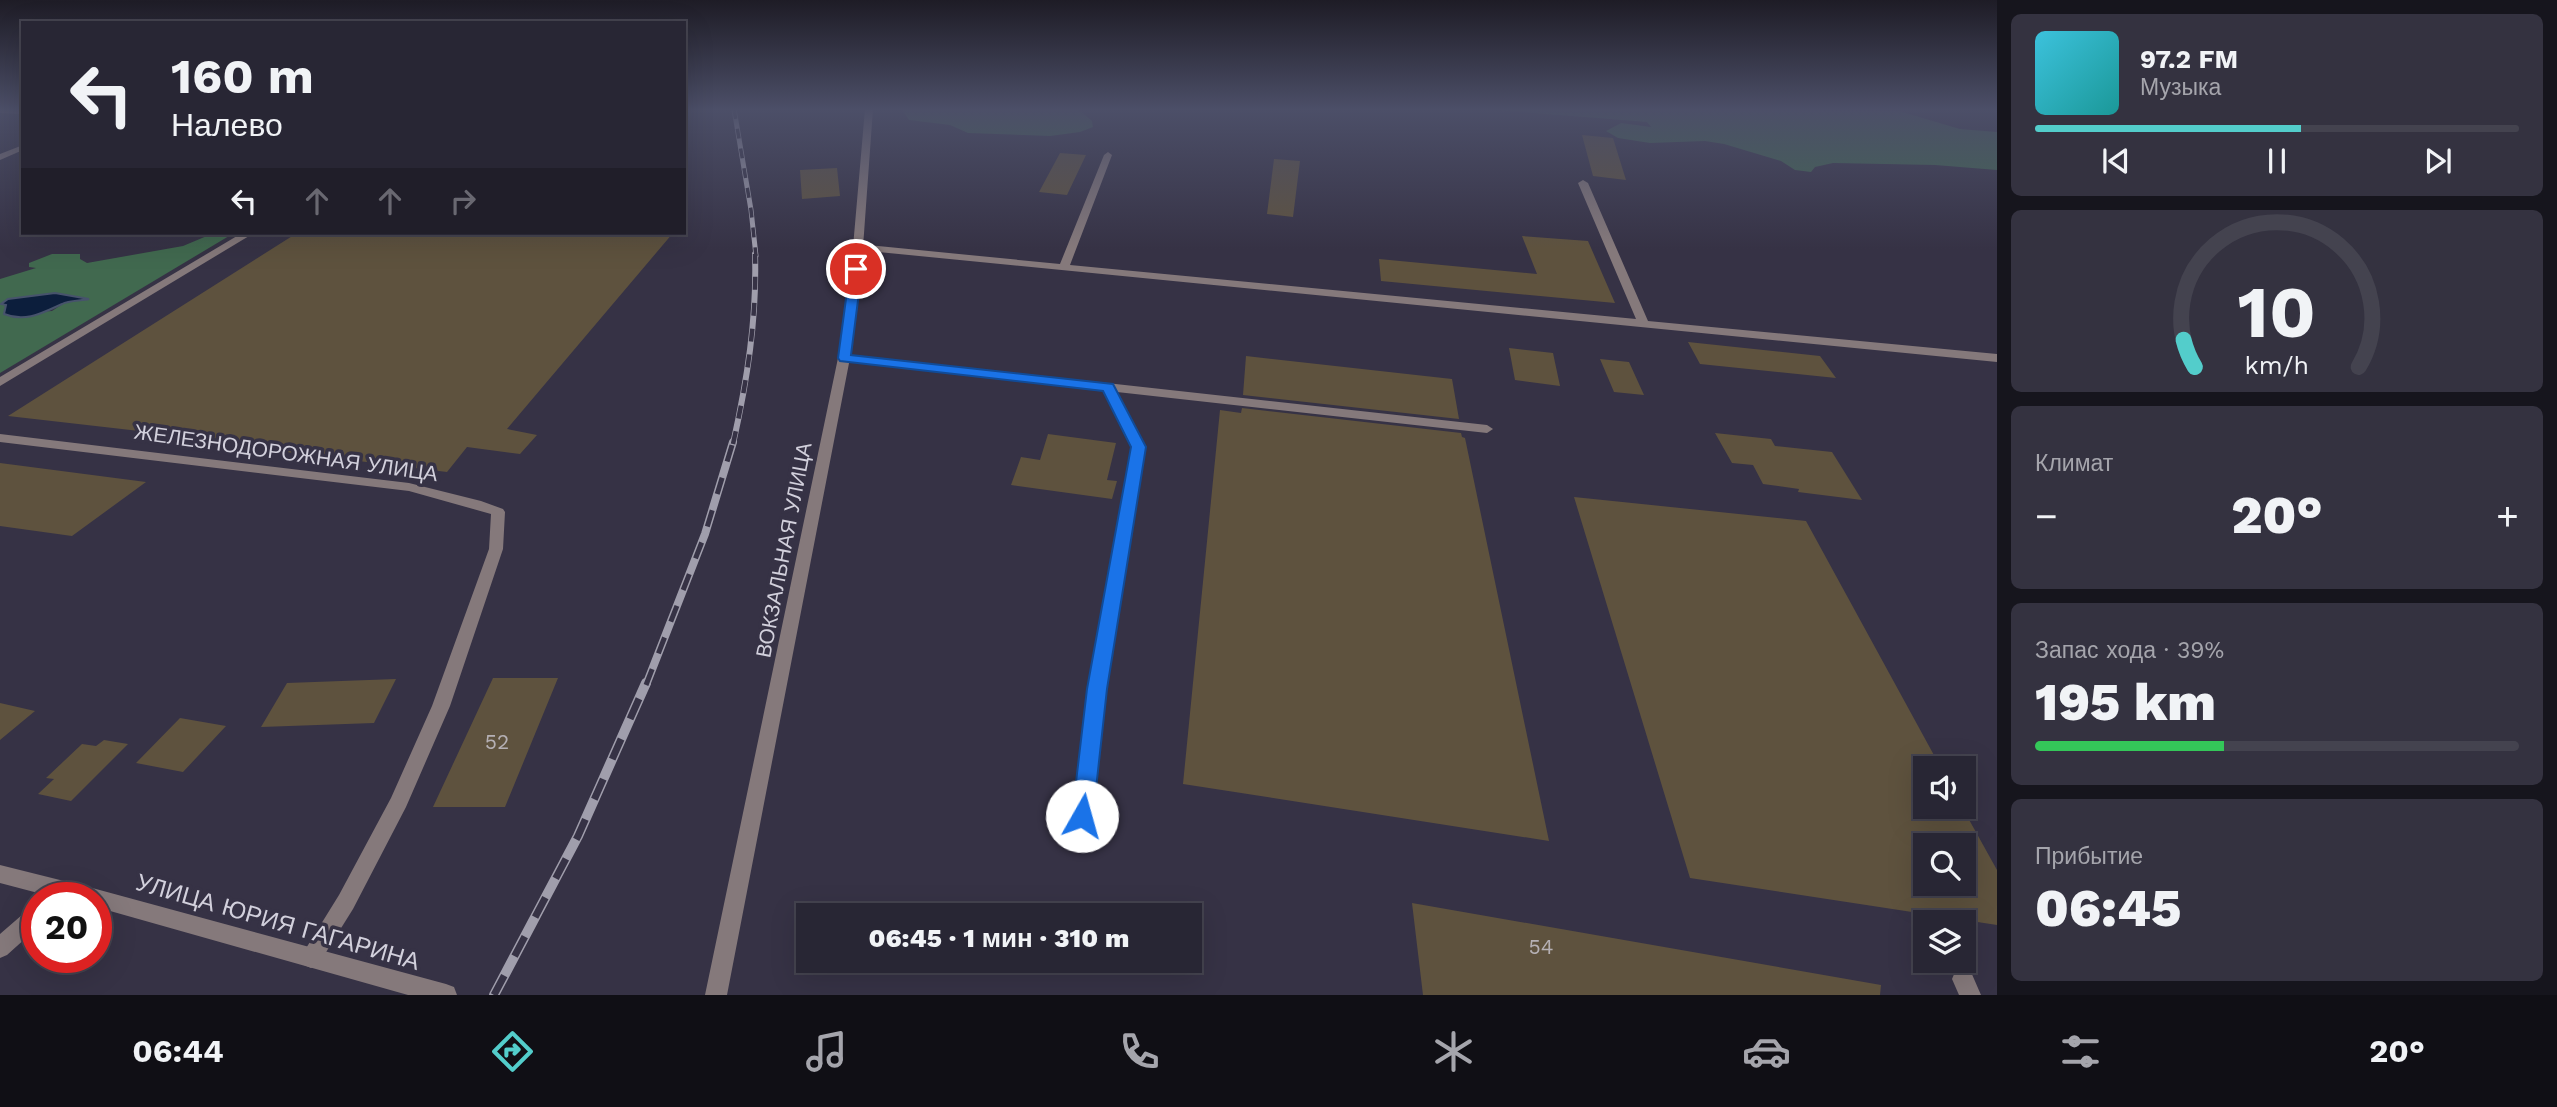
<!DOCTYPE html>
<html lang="ru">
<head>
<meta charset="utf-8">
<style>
  body { margin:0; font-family:"Work Sans",sans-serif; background:#343240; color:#f1f3f6; height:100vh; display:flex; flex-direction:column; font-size:26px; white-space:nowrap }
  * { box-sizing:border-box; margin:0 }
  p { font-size:23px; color:#a5a5ac }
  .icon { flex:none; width:38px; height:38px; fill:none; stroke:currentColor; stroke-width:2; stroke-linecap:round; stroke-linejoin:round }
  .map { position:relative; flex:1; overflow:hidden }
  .panel { display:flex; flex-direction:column; gap:14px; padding:14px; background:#16151d; width:560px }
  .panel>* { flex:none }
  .top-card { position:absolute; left:21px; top:21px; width:665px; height:214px; border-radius:0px; box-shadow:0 7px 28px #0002,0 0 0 2px #44434f; background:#282634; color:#f1f3f6; overflow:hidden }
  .tools { position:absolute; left:1913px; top:756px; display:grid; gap:14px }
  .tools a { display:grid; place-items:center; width:63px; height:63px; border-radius:0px; background:#282634; box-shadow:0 7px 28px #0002,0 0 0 2px #44434f; font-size:35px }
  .speed { position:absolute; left:21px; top:882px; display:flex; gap:14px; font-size:35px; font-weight:700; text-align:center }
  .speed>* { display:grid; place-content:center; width:91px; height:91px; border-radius:50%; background:#282634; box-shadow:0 7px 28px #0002,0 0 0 2px #44434f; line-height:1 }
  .speed .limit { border:10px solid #d22; background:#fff; color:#111 }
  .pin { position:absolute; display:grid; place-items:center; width:60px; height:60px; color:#fff; margin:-30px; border:4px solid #fff; border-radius:50%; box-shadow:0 2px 7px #0007 }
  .me { position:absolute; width:77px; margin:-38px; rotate:7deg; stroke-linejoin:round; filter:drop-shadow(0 0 5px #0008) }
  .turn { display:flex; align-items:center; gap:24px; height:147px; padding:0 35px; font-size:32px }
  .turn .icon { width:91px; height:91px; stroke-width:2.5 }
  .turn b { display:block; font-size:49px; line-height:60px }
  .lanes { display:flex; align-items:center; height:66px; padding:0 35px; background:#0003; justify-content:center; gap:35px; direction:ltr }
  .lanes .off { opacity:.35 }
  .big { font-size:52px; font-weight:800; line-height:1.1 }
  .panel .widget { flex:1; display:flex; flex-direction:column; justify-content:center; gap:10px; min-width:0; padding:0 24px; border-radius:10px; background:#343240 }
  .panel .dial { align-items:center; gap:0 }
  .dial svg { height:182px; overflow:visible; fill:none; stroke:#44434f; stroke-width:7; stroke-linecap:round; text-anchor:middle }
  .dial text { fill:#f1f3f6; stroke:none }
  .song { display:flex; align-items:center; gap:21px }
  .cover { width:84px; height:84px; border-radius:10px; background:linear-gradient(135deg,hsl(190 70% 55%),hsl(180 70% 35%)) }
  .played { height:7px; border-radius:4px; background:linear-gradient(90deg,#53cdcb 55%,#44434f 55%) }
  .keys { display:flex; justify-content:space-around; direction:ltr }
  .heat { display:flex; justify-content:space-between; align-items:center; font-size:38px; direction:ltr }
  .charge { height:10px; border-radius:5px; background:linear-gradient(90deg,#34c759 39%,#44434f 0) }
  .trip { position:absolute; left:796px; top:903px; width:406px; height:70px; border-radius:0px; background:#282634; box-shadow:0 7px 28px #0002,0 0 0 2px #44434f; font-weight:800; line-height:70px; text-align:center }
  .menu { display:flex; height:112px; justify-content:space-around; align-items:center; background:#100f15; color:#a5a5ac }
  .menu .icon { width:49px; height:49px }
  .menu .current { color:#53cdcb }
  .menu b { font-size:32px; color:#f1f3f6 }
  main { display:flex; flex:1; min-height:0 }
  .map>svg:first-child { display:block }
  .forest { fill:#41694f; fill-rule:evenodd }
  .water { fill:#0c1e3c; stroke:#47536c; stroke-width:2 }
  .building { fill:#5e523e; fill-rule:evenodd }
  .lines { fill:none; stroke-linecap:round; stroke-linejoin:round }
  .service { fill:#85797b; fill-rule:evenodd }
  .minor { fill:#85797b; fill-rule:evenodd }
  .tertiary { fill:#85797b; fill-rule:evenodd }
  .rail-far3-casing { stroke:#a09eac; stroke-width:5 }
  .rail-far2-casing { stroke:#a09eac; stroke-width:6 }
  .rail-far1-casing { stroke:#a09eac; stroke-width:8 }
  .rail-casing { stroke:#a09eac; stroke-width:10 }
  .rail-far3 { stroke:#363245; stroke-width:3.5; stroke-dasharray:10; stroke-linecap:butt }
  .rail-far2 { stroke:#363245; stroke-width:4.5; stroke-dasharray:13; stroke-linecap:butt }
  .rail-far1 { stroke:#363245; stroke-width:5; stroke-dasharray:17; stroke-linecap:butt }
  .rail { stroke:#363245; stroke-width:7; stroke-dasharray:22; stroke-linecap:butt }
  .route { fill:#1a73e8; stroke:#114b97; stroke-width:2 }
  .labels { text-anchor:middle; stroke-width:7; stroke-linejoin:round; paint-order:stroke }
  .street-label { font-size:21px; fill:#d2d0dc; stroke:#363245 }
  .near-number-label { font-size:21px; fill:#b5b0b4 }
  .near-street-label { font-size:24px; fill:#d2d0dc; stroke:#363245 }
</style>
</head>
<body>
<main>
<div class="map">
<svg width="1997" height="995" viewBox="0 0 1997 995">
  <rect width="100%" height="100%" fill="#363245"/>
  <!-- forest -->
  <path class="forest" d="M902,109H1078L1092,121L1093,127L1080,132L1050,136L968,133L950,125L909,120Z
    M1484,109L1899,111L1960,129L1997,132V170L1935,165L1833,163L1815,167L1811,172L1795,170L1781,161L1724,144L1705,141L1650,143L1618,138L1606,131L1621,123L1651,127L1647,122Z
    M214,233H234L0,373V279L36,268L29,267V263L52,254H80V259L87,263L183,246ZM55,293L87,299L64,303L52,311L5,314L6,305L28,297Z"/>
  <!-- water -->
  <path class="water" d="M55,293L89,299C81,301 69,300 62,304C44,312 26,323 4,314L6,305L1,304L8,299Z"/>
  <!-- building -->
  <path class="building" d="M1582,135L1613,138L1626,180L1593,176Z
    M1060,153L1086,155L1067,195L1039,192Z
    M1274,159L1300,161L1293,217L1267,214Z
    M837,168L840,196L802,199L800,170Z
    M297,233H673L507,429L537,435L520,454L467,447L447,472L286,452L289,449L183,436L8,416Z
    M1522,236L1588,241L1615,303L1381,281L1379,259L1537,274Z
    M1688,342L1820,356L1836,378L1700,364Z
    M1509,348L1553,353L1560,386L1515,380Z
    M1246,356L1452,379L1459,419L1243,395Z
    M1600,359L1629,362L1644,395L1614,392Z
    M1242,408L1461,433L1462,437L1465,438L1549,841L1183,784L1220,410L1241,413Z
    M1715,433L1771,439L1775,446L1832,452L1862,500L1798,492L1799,489L1763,484L1753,465L1732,463Z
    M1048,434L1116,443L1107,480L1117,481L1112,499L1011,485L1021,457L1040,460Z
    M0,463L146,482L72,536L0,526Z
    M1574,497L1806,521L1941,768H1925V807H1962L1997,870V925L1690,878ZM1925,845H1964V884H1925Z
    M493,678H558L505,807H433Z
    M396,679L374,723L261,727L287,683Z
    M0,703L35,711L0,740Z
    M180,718L226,726L183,772L136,763Z
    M104,740L128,744L71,801L38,794L54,779L46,778L82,744L96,746Z
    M1412,903L1881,985L1880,995H1423Z"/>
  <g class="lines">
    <!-- service -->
    <path class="service" d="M1108,152L1112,155L1070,265L1636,319L1578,183L1583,180L1588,183L1648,321L1997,354V362L858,250L853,247L858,244L1060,264L1104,155Z
      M844,354L1487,425L1493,429L1487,433L1117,392L1145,447L1105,689L1092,814L1111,838L1108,844C1093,849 1079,829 1073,816L1089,689L1131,447L1104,390L840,361L838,358Z
      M37,906V928L7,955L0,958V934L30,908Z
      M1963,969L1971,972L1981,995H1959L1952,979L1955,972Z"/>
    <!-- minor -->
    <path class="minor" d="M0,109L23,110V114L0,113Z
      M865,109H873L863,247L850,358L727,995H705L838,358L853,247Z
      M23,145V150L0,160V154Z
      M242,233H254L0,386V377Z
      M0,434L409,483L481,501L503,509L505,512L503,549L450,706L406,807L353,909L318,965L311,968L304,965L300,958L339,895L391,798L432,706L489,549L491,514L409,491L0,442Z"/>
    <!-- tertiary -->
    <path class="tertiary" d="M0,865L96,889L446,984L454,987L457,995H408L96,907V898H57L0,883Z"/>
    <defs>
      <path id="rail-far3" d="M734,109L751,210L756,256"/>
      <path id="rail-far2" d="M733,444C747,381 757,319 755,254"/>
      <path id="rail-far1" d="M646,685L705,534L733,442"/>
      <path id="rail" d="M494,995L578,836L646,683"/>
    </defs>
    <!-- rail-far3 casing -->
    <use href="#rail-far3" class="rail-far3-casing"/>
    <!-- rail-far2 casing -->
    <use href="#rail-far2" class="rail-far2-casing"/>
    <!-- rail-far1 casing -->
    <use href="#rail-far1" class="rail-far1-casing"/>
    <!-- rail casing -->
    <use href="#rail" class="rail-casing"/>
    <!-- rail-far3 -->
    <use href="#rail-far3" class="rail-far3"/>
    <!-- rail-far2 -->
    <use href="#rail-far2" class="rail-far2"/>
    <!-- rail-far1 -->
    <use href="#rail-far1" class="rail-far1"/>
    <!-- rail -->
    <use href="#rail" class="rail"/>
  </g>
  <!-- sky -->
  <linearGradient id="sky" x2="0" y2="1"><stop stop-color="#1e1c26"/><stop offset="0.44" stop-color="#4c4f68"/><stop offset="1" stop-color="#4c4f68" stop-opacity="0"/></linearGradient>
  <rect width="1997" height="249" fill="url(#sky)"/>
  <!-- route -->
  <path class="route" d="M856,266L862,269L851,355L1113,384L1146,447L1107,689L1093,816L1090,822L1082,825L1075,822L1072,816L1087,689L1131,447L1103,391L840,361L838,358L850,269Z"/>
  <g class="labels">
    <!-- street labels -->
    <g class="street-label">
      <text transform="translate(286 453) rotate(8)" y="7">ЖЕЛЕЗНОДОРОЖНАЯ УЛИЦА</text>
      <text transform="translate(784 550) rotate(-79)" y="7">ВОКЗАЛЬНАЯ УЛИЦА</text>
    </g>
    <!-- near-number labels -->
    <g class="near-number-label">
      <text x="497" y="749">52</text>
      <text x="1541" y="954">54</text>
    </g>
    <!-- near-street labels -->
    <g class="near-street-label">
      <text transform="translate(278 922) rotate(16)" y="8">УЛИЦА ЮРИЯ ГАГАРИНА</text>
    </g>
  </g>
</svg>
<div class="tools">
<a><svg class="icon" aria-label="sound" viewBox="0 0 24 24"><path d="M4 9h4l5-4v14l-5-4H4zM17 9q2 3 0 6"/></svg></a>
<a><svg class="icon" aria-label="search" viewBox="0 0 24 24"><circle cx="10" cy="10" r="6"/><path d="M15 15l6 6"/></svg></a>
<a><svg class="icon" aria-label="layers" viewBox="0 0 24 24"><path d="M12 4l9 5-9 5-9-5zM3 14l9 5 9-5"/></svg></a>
</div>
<div class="speed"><div class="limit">20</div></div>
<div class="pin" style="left:856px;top:269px;background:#d93025"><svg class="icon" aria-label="arrive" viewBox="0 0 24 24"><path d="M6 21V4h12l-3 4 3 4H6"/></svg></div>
<svg class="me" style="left:1082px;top:816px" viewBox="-20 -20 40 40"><circle r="19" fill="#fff"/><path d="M0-13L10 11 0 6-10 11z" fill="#1a73e8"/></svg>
<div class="trip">06:45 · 1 мин · 310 m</div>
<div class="top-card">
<div class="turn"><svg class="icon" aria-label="left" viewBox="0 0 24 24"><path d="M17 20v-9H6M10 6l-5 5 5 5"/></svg><div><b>160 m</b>Налево</div></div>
<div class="lanes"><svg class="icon" aria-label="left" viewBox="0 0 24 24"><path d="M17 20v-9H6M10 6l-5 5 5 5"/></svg><svg class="icon off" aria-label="ahead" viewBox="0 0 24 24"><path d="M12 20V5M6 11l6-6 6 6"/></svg><svg class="icon off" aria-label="ahead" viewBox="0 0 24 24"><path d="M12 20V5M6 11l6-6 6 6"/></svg><svg class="icon off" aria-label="right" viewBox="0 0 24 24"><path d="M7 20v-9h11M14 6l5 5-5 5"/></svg></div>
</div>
</div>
<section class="panel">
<div class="widget">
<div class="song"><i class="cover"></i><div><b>97.2 FM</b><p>Музыка</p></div></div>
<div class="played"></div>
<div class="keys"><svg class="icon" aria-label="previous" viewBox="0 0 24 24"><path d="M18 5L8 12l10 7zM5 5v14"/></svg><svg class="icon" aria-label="pause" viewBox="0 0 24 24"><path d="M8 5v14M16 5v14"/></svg><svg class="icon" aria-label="next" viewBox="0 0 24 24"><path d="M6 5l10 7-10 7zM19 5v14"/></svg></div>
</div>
<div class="widget dial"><svg viewBox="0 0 100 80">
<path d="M14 69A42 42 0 1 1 86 69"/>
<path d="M14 69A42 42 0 0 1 9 57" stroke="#53cdcb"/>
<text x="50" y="56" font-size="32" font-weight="700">10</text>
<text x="50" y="72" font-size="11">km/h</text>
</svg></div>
<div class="widget"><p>Климат</p>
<div class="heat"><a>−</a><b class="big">20°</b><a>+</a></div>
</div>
<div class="widget"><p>Запас хода · 39%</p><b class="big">195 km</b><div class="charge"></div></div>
<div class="widget"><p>Прибытие</p><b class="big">06:45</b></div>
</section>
</main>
<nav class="menu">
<b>06:44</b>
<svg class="icon current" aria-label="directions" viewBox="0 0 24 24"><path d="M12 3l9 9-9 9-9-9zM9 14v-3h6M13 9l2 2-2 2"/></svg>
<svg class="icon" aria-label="music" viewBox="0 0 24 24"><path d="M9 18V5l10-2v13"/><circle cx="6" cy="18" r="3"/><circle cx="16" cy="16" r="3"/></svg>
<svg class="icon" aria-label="phone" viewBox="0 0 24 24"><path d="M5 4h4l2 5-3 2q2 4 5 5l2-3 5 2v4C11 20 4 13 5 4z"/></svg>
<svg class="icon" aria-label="climate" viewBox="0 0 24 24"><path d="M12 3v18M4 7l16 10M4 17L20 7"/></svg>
<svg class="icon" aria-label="car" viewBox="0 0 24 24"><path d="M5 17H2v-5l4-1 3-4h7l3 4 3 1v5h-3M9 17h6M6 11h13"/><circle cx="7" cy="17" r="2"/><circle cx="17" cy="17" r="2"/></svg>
<svg class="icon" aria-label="filters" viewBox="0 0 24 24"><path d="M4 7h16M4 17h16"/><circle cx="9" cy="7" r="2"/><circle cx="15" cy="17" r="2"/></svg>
<b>20°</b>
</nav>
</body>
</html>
